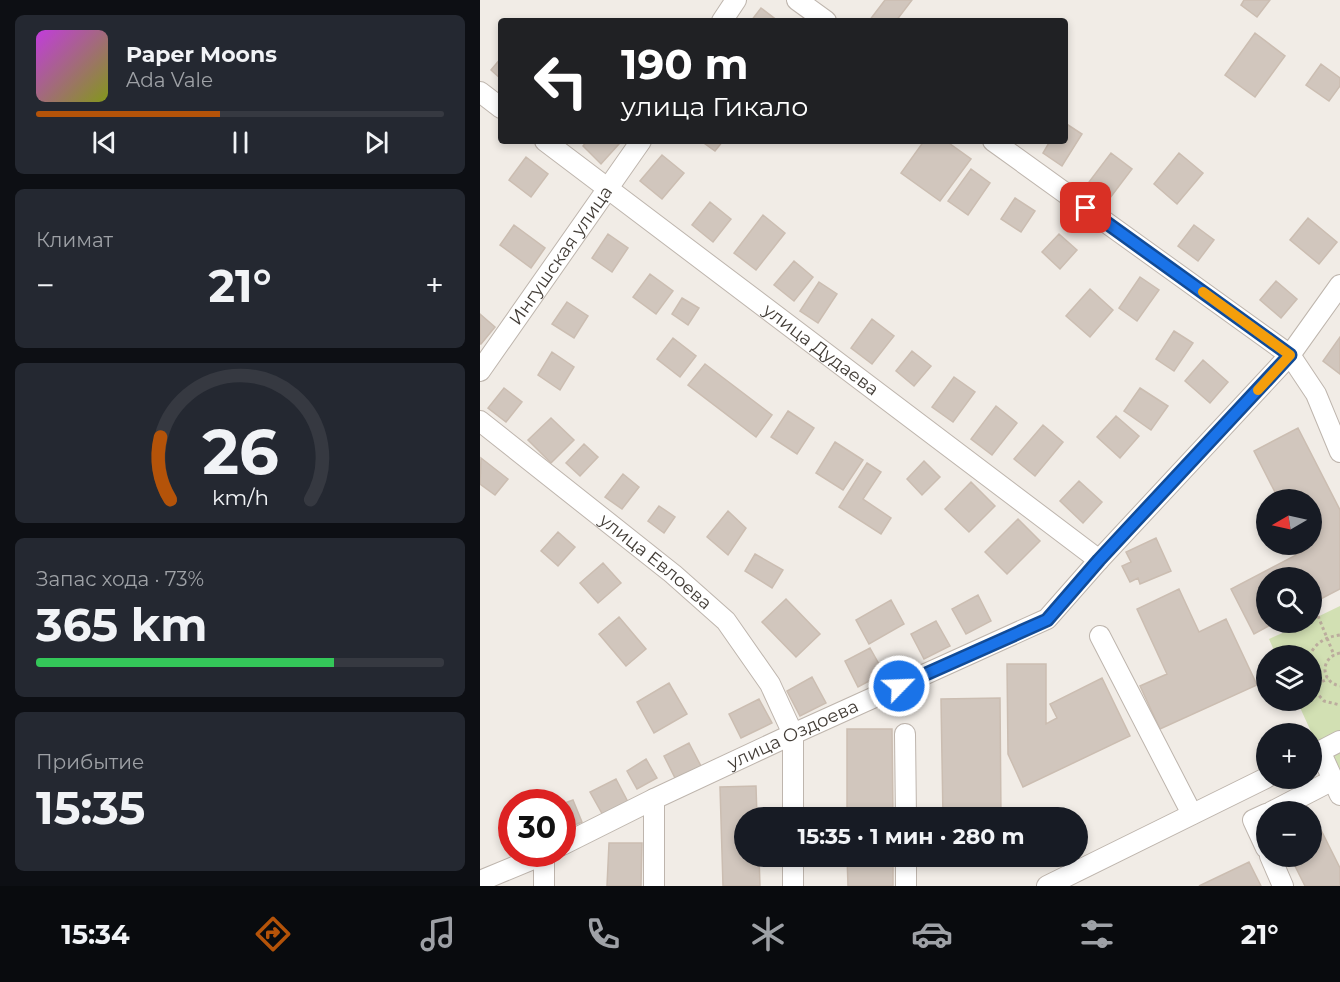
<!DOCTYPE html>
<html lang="ru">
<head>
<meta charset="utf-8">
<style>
  body { margin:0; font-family:Montserrat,sans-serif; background:#242831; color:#f1f3f6; height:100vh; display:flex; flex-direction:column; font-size:22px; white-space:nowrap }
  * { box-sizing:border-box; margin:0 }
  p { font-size:20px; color:#9ea1a6 }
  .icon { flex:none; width:33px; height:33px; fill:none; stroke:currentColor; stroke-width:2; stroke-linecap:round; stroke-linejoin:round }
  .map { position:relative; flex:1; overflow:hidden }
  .side { display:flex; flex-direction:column; gap:15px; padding:15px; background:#0d0f14; width:480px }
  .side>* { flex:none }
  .hud { position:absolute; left:18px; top:18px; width:570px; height:126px; border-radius:6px; box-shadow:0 3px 9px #0003; background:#202124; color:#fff; overflow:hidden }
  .needle { width:39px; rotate:261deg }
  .fabs { position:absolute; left:776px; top:489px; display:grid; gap:12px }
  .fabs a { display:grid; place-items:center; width:66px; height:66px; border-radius:50%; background:#171b24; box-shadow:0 3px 9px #0003; font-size:30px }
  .speed { position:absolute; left:18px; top:789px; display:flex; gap:12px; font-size:30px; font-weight:700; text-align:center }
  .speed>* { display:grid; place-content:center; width:78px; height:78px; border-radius:50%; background:#171b24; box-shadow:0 3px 9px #0003; line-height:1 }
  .speed .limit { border:9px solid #d22; background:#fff; color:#111 }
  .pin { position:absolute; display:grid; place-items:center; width:51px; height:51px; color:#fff; margin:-26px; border-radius:12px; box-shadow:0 3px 9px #0006 }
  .me { position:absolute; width:66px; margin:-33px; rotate:66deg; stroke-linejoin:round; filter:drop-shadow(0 0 4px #0008) }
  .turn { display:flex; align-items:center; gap:21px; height:126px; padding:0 24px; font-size:27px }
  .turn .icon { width:78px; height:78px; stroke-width:2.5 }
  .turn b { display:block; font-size:42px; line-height:51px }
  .big { font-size:45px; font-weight:700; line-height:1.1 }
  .side .tile { flex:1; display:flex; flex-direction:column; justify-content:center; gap:9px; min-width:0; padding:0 21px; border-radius:9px; background:#242831 }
  .side .dial { align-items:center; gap:0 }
  .dial svg { height:156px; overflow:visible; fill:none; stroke:#363941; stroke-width:7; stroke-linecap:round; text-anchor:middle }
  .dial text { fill:#f1f3f6; stroke:none }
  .song { display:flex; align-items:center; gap:18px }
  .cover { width:72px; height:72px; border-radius:9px; background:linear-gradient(135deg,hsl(290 70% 55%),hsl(70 70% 35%)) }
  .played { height:6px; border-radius:3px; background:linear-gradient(90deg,#b45309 45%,#363941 45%) }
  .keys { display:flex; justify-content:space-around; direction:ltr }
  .heat { display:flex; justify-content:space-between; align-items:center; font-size:33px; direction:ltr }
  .charge { height:9px; border-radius:4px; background:linear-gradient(90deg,#34c759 73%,#363941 0) }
  .trip { position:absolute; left:254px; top:807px; width:354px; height:60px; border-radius:30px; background:#171b24; box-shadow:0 3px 9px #0003; font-weight:700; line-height:60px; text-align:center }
  .tab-bar { display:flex; height:96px; justify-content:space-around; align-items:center; background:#090b0e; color:#9ea1a6 }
  .tab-bar .icon { width:42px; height:42px }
  .tab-bar .current { color:#b45309 }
  .tab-bar b { font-size:27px; color:#f1f3f6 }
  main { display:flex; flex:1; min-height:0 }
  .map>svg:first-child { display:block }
  .green { fill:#d2e0b3 }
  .building { fill:#d1c6bd; stroke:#cbbdb1; stroke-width:1.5 }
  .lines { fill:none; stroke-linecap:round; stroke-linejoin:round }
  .minor-casing { stroke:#beb5ad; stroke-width:22 }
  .path { stroke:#bbac9d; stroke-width:3; stroke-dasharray:3 3; stroke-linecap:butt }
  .minor { stroke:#fff; stroke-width:20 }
  .route-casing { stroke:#114b97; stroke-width:15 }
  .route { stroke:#1a73e8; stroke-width:10 }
  .slow { stroke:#f59e0b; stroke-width:10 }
  .labels { text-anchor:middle; stroke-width:4.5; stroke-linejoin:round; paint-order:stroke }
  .street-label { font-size:18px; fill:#423c36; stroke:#fff }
</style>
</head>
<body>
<main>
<section class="side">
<div class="tile">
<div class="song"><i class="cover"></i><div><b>Paper Moons</b><p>Ada Vale</p></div></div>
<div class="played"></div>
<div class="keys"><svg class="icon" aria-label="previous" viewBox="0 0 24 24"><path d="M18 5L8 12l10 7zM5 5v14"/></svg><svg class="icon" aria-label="pause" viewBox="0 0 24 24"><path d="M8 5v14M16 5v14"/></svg><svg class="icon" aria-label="next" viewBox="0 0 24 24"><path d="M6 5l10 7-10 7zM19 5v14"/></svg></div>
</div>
<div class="tile"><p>Климат</p>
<div class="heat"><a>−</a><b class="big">21°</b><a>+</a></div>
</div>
<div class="tile dial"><svg viewBox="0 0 100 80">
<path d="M14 69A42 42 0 1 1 86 69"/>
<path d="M14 69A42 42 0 0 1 9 37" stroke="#b45309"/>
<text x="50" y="56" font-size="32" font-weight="700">26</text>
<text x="50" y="72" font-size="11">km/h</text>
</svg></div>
<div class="tile"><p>Запас хода · 73%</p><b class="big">365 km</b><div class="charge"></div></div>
<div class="tile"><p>Прибытие</p><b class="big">15:35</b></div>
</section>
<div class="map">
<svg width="860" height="886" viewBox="0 0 860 886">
  <rect width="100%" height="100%" fill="#f1ece6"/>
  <!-- green -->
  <path class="green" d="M860,606V795L817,701L831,700V656L796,655L789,639L825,623L831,622V620Z"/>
  <!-- building -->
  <path class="building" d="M405,0H432L416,21H389Z
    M764,0H790L777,17L761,5Z
    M281,8L298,21H271Z
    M775,33L805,56L775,97L745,75Z
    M21,58V79L11,70Z
    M841,64L860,78V86L849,101L826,85Z
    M585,123L602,134L582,166L563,153L570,141H585Z
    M107,141H136L139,144L121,164L103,146Z
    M221,141H243L235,151Z
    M444,141H466L491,159L460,201L421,173Z
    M631,153L652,169L630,198L609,182Z
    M699,153L723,173L697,204L674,184Z
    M182,155L204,173L182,199L160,181Z
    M46,157L68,174L51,197L29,180Z
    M491,169L510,183L488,215L468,201Z
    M535,198L555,211L541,232L521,219Z
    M230,202L251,219L233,242L212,225Z
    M283,215L305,233L276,270L254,253Z
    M828,218L857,242L839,264L810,240Z
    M34,225L65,248L51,268L20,245Z
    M714,225L734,240L718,261L698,246Z
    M128,234L148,248L132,272L112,258Z
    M579,234L597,250L580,269L562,252Z
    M314,261L333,277L314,301L294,285Z
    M170,274L193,291L176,314L153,297Z
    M660,277L679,290L657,321L639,308Z
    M796,281L817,299L801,318L780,300Z
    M339,282L357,294L338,323L320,311Z
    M610,289L633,310L610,337L586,316Z
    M202,298L219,308L208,325L192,314Z
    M87,302L108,316L94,338L72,324Z
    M0,314L15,327L1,344H0Z
    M392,319L414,336L392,364L371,348Z
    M694,331L713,343L694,371L676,359Z
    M860,337V374L843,361Z
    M193,338L216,356L200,377L177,359Z
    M432,351L451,366L434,386L416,371Z
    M72,352L94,367L80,390L58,375Z
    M723,360L748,382L730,403L705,381Z
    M225,364L292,415L276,437L208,385Z
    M474,377L495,392L473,422L452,407Z
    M24,388L42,402L26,422L8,408Z
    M660,388L688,406L671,430L644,411Z
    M516,406L537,423L512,455L491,439Z
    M308,411L334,428L317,454L291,437Z
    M636,416L659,436L640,458L617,437Z
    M71,418L94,440L71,463L48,440Z
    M563,425L583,442L555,476L534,459Z
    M818,428L860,510V589L831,604V578H786V622H796L774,634L751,589L826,550L823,544H831V500H799L774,451Z
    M355,442L383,460L363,490L336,473Z
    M104,444L118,457L100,476L86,463Z
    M1,458L28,479L15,495L0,484Z
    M444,461L460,477L442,495L427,479Z
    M387,463L401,472L383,499L411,518L401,534L359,507Z
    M143,474L159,487L142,509L125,497Z
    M599,481L622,502L603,523L580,501Z
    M491,482L515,506L489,532L465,509Z
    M179,506L195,517L184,533L168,521Z
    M248,511L266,528L248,555L227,537Z
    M538,519L560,541L527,574L505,552Z
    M78,532L95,547L78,566L61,551Z
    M676,538L691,571L660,584L658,578L650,582L642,566L651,562L646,552Z
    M275,554L303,570L292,588L265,571Z
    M123,563L141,583L118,603L100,583Z
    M699,589L719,632L746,619L777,685L680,729L660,686L687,674L657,609Z
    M498,595L511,621L486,634L472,609Z
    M306,599L340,634L316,657L282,622Z
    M411,600L424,624L389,644L376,620Z
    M139,617L166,649L146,666L119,634Z
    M456,621L470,646L444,659L431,634Z
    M390,648L404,673L378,687L365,661Z
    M527,664H566V724L577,718L570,704L622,678L650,736L543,787L528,754Z
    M332,677L346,703L320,716L307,691Z
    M189,683L207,714L174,733L157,702Z
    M520,698L521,818H463L461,699Z
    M279,699L292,723L261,738L249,714Z
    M367,729H412L413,818H367Z
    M209,743L222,768L197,782L184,756Z
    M166,759L177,778L157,789L147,771Z
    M136,779L149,804L124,817L110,792Z
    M276,786L277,818H264V856H279L280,886H243L240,787Z
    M93,800L102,822L82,830V804Z
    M838,824L860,868V886H825L810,856H831V827Z
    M129,843H162L161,886H127Z
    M367,856H413V886H368Z
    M769,862L781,886H719Z"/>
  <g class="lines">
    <defs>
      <g id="minor">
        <path d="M317,0L346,21"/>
        <path d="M242,21L256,0"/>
        <path d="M0,92L21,108"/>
        <path id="s1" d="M65,141L619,560"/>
        <path d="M513,141L810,355L836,394L860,452"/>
        <path id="s2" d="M0,371L161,141"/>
        <path id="s3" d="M0,421L193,574L246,621L290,684L313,734V818"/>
        <path d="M620,636L712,814"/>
        <path d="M425,734L426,818"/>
        <path d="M840,751L860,795"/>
        <path d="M831,756L860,741"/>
        <path d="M791,812L853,780"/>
        <path d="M786,814L773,820L786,848"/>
        <path id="s4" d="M82,845L174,799L313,734L567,619L619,560L810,355L860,285"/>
        <path d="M426,856V886"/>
        <path d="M790,856L803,886"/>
        <path d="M0,881L65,854"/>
        <path d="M64,886V854"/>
        <path d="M174,886V799"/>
        <path d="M313,886V856"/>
        <path d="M567,886L786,778"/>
      </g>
    </defs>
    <!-- minor casing -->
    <use href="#minor" class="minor-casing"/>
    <!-- path -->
    <path class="path" d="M838,616L854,655
      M860,653C840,657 840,682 860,686
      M829,656C836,642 846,637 860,635
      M831,686L848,679
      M831,687L844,701L860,705"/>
    <!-- minor -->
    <use href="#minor" class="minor"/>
  </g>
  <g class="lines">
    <defs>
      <path id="route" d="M419,686L567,620L619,560L810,355L606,208"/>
    </defs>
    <!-- route casing -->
    <use href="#route" class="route-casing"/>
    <!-- route -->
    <use href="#route" class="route"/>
    <!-- slow -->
    <path class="slow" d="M723,292L810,355L778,390"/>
  </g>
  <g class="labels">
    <!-- street labels -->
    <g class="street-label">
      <text dy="6" stroke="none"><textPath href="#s2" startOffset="141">Ингушская улица</textPath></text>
      <text dy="6" stroke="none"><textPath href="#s1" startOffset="346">улица Дудаева</textPath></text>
      <text dy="6" stroke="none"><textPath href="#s3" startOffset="225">улица Евлоева</textPath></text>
      <text dy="6" stroke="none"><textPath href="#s4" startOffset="256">улица Оздоева</textPath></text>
    </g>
  </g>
</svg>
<div class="fabs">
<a><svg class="needle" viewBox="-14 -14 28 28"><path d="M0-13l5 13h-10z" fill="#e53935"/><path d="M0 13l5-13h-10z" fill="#9ea1a6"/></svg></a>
<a><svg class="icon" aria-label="search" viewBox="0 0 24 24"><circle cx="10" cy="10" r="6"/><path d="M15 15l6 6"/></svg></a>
<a><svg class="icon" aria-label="layers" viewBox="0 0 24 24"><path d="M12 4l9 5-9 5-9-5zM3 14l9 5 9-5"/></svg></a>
<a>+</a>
<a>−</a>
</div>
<div class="speed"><div class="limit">30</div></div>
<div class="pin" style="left:606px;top:208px;background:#d93025"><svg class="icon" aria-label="arrive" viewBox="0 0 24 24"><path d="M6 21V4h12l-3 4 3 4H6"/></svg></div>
<svg class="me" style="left:419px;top:686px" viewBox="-20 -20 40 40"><circle r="17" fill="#1a73e8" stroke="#fff" stroke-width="3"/><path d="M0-11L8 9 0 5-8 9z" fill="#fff"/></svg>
<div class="trip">15:35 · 1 мин · 280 m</div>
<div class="hud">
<div class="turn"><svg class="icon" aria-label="left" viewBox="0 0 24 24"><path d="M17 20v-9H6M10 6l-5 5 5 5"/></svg><div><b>190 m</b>улица Гикало</div></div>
</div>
</div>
</main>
<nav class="tab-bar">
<b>15:34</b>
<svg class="icon current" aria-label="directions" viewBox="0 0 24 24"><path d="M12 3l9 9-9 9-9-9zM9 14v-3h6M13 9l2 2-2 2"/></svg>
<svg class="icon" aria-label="music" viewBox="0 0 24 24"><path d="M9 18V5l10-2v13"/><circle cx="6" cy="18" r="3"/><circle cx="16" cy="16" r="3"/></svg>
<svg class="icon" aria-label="phone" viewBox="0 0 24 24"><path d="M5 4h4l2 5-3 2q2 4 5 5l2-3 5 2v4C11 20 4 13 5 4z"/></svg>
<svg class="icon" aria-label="climate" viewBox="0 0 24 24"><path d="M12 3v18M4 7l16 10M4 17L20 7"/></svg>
<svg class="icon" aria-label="car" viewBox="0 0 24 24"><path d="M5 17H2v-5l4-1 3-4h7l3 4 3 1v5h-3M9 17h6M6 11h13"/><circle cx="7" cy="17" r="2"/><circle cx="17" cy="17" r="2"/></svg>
<svg class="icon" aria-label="filters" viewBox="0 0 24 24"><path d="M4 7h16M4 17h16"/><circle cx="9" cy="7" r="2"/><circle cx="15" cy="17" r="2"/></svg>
<b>21°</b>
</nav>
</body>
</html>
